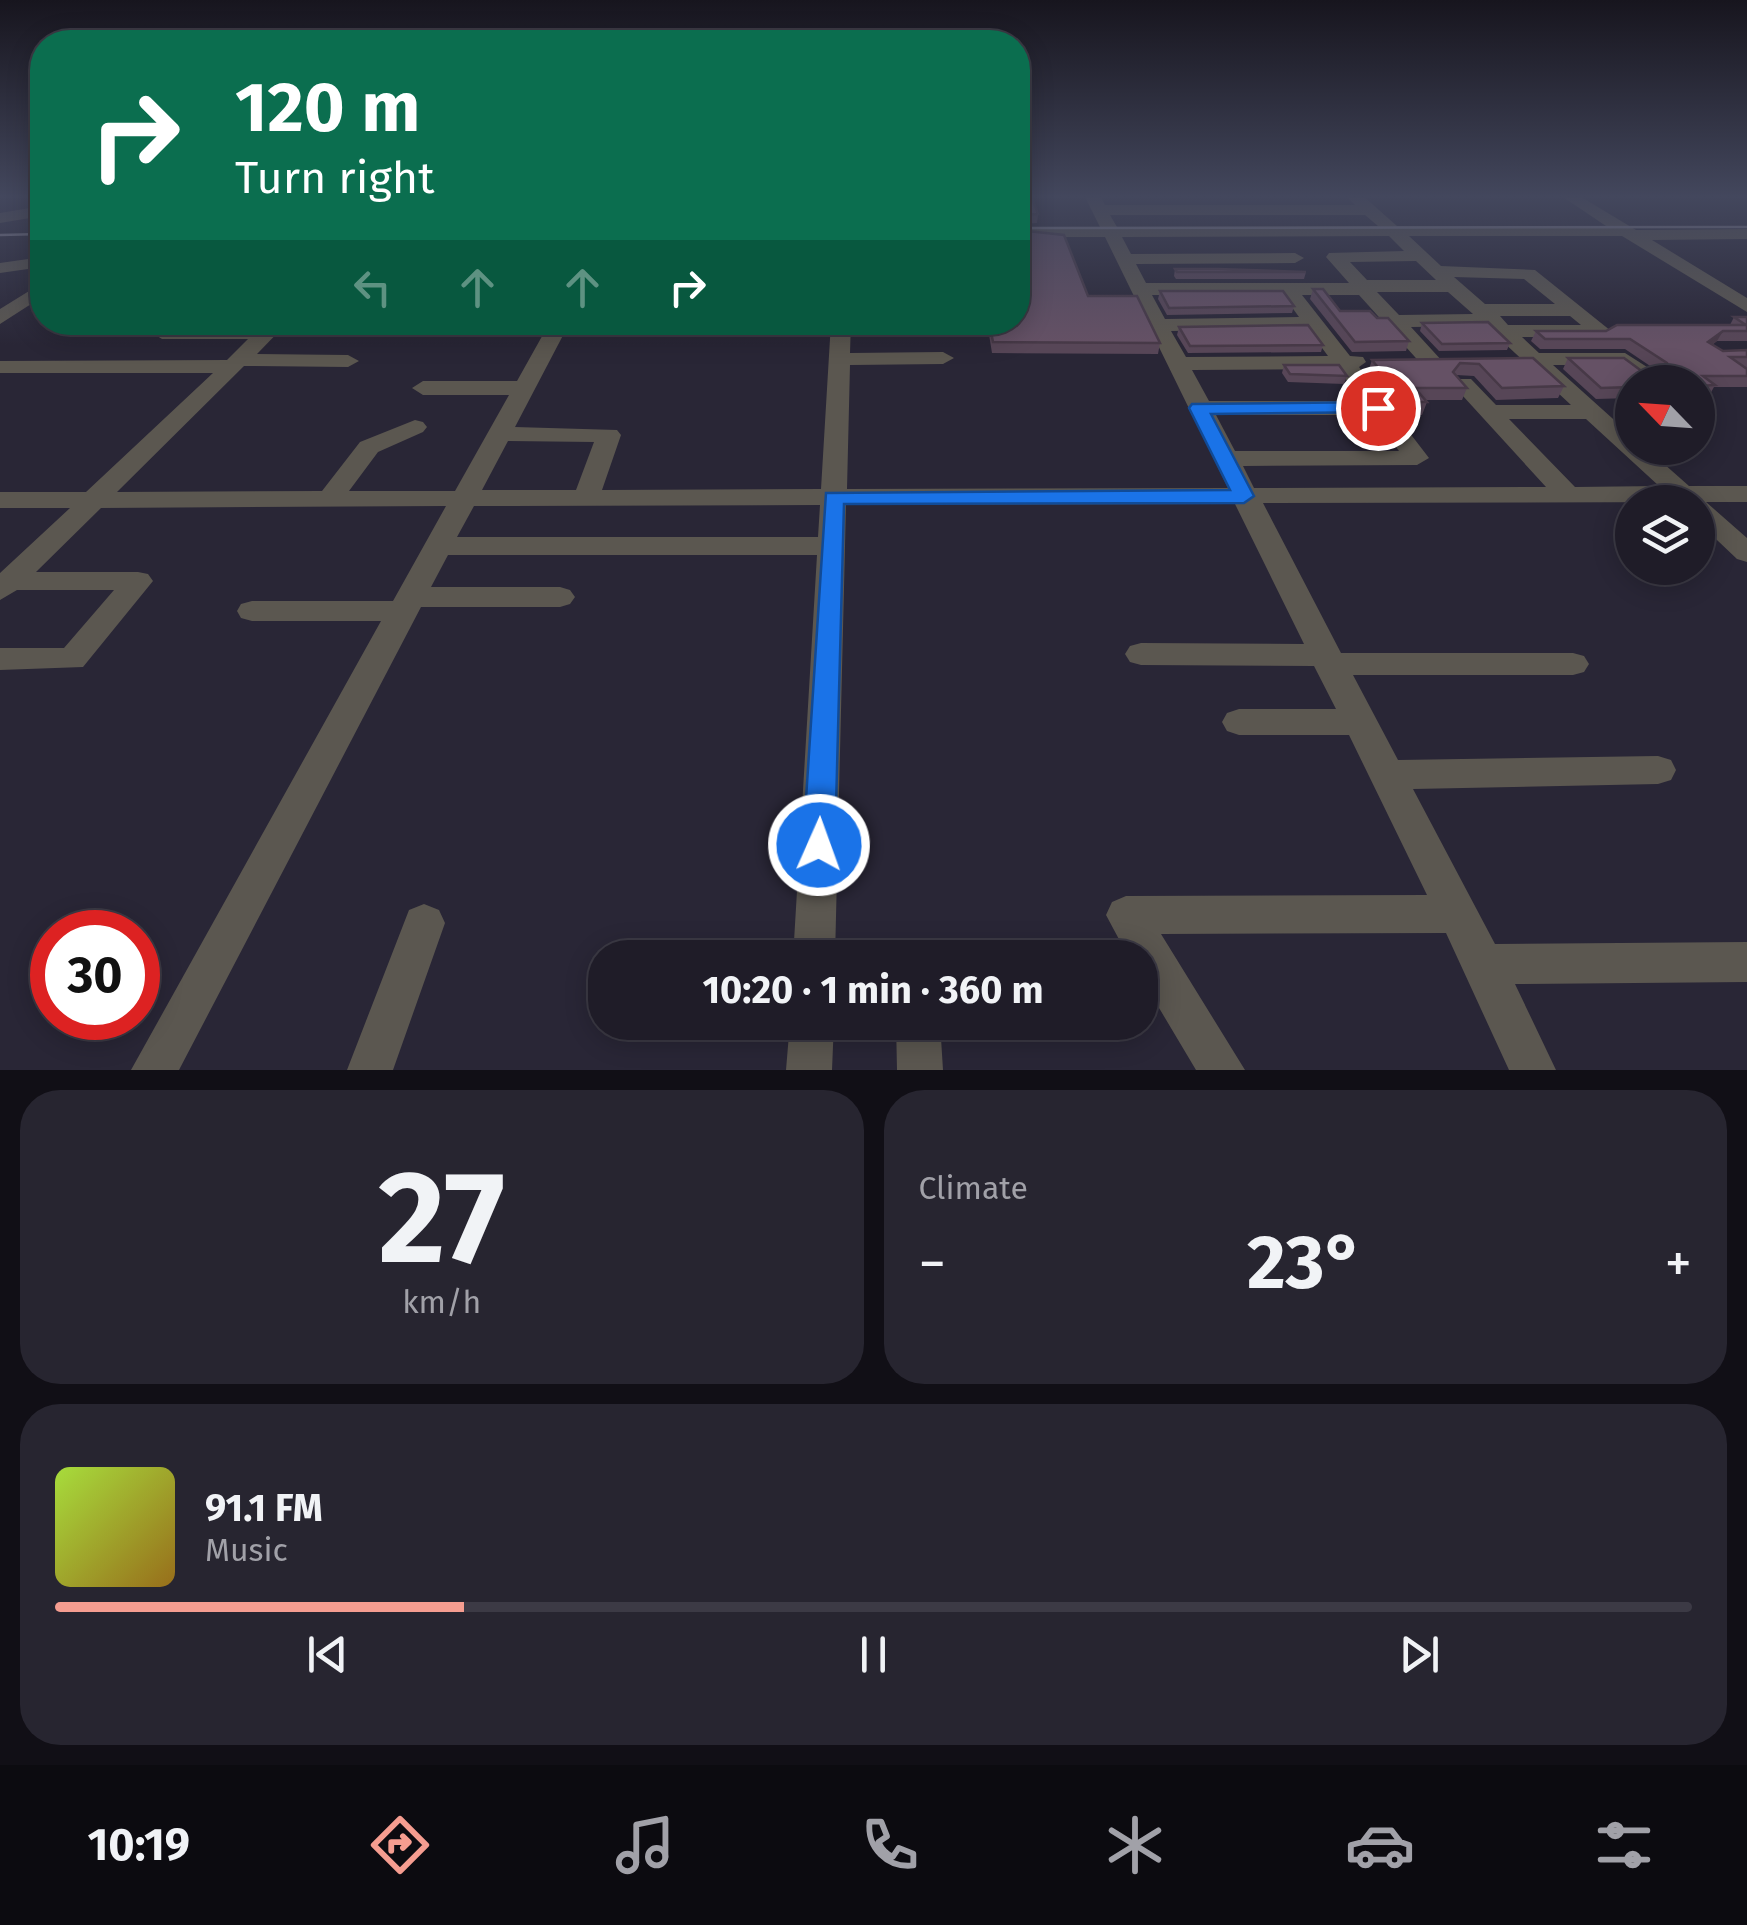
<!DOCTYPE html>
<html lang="en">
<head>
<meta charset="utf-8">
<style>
  body { margin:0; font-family:"Fira Sans",sans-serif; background:#272530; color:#f1f3f6; height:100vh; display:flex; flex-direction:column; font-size:38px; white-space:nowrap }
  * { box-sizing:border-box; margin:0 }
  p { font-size:32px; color:#a1a1a8 }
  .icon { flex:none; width:55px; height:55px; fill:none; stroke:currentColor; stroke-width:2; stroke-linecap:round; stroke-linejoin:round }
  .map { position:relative; height:1070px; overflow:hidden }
  .panel { display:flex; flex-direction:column; gap:20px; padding:20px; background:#110f16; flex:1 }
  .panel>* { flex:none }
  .guide { position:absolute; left:30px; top:30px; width:1000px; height:305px; border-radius:40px; box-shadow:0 5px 25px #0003,0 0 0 2px #3c3a45; background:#0b6e4f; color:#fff; overflow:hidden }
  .needle { width:65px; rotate:295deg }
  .controls { position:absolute; left:1615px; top:365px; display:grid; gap:20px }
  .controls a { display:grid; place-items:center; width:100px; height:100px; border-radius:50%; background:#1f1c28; box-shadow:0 5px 25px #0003,0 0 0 2px #3c3a45; font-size:50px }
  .speed { position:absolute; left:30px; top:910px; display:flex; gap:20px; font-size:50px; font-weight:700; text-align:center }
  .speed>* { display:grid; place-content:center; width:130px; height:130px; border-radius:50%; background:#1f1c28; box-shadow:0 5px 25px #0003,0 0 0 2px #3c3a45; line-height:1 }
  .speed .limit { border:15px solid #d22; background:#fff; color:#111 }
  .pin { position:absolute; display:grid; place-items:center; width:85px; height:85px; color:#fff; margin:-42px; border:5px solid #fff; border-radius:50%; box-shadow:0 2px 10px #0007 }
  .me { position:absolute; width:110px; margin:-55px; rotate:2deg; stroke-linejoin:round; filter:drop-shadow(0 0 8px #0008) }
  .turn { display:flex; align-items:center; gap:35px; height:210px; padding:0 40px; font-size:45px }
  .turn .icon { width:130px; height:130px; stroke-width:2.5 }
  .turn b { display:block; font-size:70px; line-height:85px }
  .lanes { display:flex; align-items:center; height:95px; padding:0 40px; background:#0003; justify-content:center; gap:50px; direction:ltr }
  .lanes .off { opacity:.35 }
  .big { font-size:75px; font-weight:700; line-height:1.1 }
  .panel .tile { flex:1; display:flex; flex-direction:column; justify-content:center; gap:15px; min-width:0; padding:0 35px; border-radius:40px; background:#272530 }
  .panel .dial { align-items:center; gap:0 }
  .dial b { font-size:130px; line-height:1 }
  .song { display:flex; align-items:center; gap:30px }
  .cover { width:120px; height:120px; border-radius:15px; background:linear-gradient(135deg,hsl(80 70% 55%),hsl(40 70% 35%)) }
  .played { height:10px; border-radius:5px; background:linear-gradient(90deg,#f59d90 25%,#3c3a45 25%) }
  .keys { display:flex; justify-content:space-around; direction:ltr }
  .heat { display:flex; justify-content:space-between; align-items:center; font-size:55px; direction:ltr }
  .panel .tiles { flex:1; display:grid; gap:20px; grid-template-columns:1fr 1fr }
  .tile:last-child { grid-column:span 2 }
  .trip { position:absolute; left:588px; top:940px; width:570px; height:100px; border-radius:40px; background:#1f1c28; box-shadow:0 5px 25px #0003,0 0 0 2px #3c3a45; font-weight:700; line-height:100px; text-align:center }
  .dock { display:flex; height:160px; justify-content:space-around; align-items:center; background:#0c0b10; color:#a1a1a8 }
  .dock .icon { width:70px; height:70px }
  .dock .selected { color:#f59d90 }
  .dock b { font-size:45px; color:#f1f3f6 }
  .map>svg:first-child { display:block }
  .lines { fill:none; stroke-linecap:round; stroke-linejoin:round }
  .minor { fill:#5b5750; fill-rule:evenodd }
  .tram { stroke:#92909d; stroke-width:2.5 }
  .wall { fill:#574657 }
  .shaded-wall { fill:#473947 }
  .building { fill:#655165; stroke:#473947; stroke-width:2.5 }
  .route { fill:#1a73e8; stroke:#114b97; stroke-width:2.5 }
</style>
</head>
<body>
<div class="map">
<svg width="1747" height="1070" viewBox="0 0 1747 1070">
  <rect width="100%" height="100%" fill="#292636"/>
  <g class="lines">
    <!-- minor -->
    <path class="minor" d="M1084,195H1100L1105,205H1355L1345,195H1362L1397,226H1606L1560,195H1578L1636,230L1747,229V239L1652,240L1747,298V312L1622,236H1409L1441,266L1535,270L1611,331L1601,337H1522L1539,353H1625L1658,374L1659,382H1641L1620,365H1553L1632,436V448H1646L1689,486H1747V502H1706L1747,538V562L1737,559L1698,522V502L1263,503L1341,653H1573L1584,656L1589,664L1584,672L1573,675H1353L1398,760L1658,756L1671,760L1676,770L1671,780L1658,784L1413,789L1495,944L1747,942V982L1515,984L1556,1070H1509L1446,933L1161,934L1245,1070H1196L1140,976V958H1129L1106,915L1112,902L1126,896L1427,895L1349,735H1239L1227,731L1222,722L1227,713L1239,709H1336L1314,666L1141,665L1130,662L1125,654L1130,646L1141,643L1304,644L1235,504L846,505L835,958H793L817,555H448L431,587H560L570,590L575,597L570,604L560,607H421L179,1070H131L381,621H252L241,618L237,611L241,604L252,601H393L446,506L101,508L36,572H138L148,574L153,581L83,667L0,670V648H64L114,590H17L0,600V573L70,508H0V492H86L213,373H0V361L227,360L248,339H162L152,333L162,327H261L266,322H288L257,354L348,355L359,361L348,367L244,366L117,492L322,491L360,442L415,420L423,422L427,427L423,432L378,452L349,491H455L509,395H423L412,388L423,381H517L550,322H570L515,427L617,430L621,435L602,490L821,489L831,322H851L850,353L943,352L954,358L943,364L850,365L847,489L1228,488L1105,237H1018V227H1100ZM1110,215H1365L1378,226L1117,227ZM1389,236L1404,251L1329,253L1326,257L1349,283H1146L1136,264L1295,263L1304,258L1295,253L1131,254L1122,237ZM1416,261L1436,280H1367L1350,262ZM1454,277L1524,279L1555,304H1485ZM1377,292H1448L1473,314L1399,315ZM1152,295H1283L1299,317L1165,319ZM1302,295H1359L1424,367L1432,368L1443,362L1411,327L1486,326L1571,405H1496L1471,379H1455L1452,384L1546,487L1254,488L1243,466L1417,465L1429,458L1359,367L1366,362L1363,357L1350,356ZM1500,316H1570L1581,325H1508ZM1308,329L1328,356L1186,357L1171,331ZM1338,369L1362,401H1209L1192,370ZM1216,415H1372L1399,451H1235ZM1509,419H1586L1659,486L1575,487ZM508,441L594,442L576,490H482ZM820,505L818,537H457L474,506Z
      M42,206V216L0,223V213Z
      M42,257V267L0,273V263Z
      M42,283V297L0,324V309Z
      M424,904L439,910L445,923L393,1070H347L409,910Z
      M790,1022H834L832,1070H786Z
      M896,1022H940L943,1070H897Z"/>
    <!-- tram -->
    <path class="tram" d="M1018,228L1747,227
      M0,235L42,234"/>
  </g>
  <!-- wall -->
  <path class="wall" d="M1018,195L1038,214L1037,223L1018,224Z
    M1175,269L1306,272L1304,279H1176L1174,276Z
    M1313,289L1340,311L1377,318L1409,341L1406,351L1352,352L1310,299Z
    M1160,291L1294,306L1292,313L1167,315L1158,299Z
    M1088,296L1160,343L1158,354L992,353L987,322H1018Z
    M1734,317H1747V341H1717L1712,345L1723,351L1747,350V368H1745L1747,369V387H1714L1709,396H1698V382H1632V398L1596,399L1563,369L1568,358L1647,375L1662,374L1625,349H1540L1531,341L1536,331H1606L1730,325Z
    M1422,323L1510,343L1507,350L1439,351L1420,331Z
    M1179,327L1323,345L1321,352L1188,353L1177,335Z
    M1533,358L1564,386L1558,398L1496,400L1474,376L1456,375L1467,388L1462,400H1425L1427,402L1422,415H1401L1368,372L1372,360Z
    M1284,365L1347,376L1344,384L1288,382L1282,373Z"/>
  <!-- shaded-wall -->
  <path class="shaded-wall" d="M1723,331L1717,341L1702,352L1708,342Z"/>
  <!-- building -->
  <path class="building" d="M1018,195H1031L1038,214L1018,215Z
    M1018,230L1064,235L1088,296H1137L1160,343L993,342L989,322H1018Z
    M1175,269H1218L1306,272H1177Z
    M1313,289H1323L1340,311H1370L1377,318H1388L1409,341L1355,342Z
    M1160,291H1283L1294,306L1169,308Z
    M1734,317H1747V331H1723L1708,342L1723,351L1747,350V357H1730L1747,369V376H1703L1715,385L1698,386V382H1632V387L1601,388L1568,358H1624L1647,375L1668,374L1667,363L1630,339H1545L1536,331H1606L1617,325H1746Z
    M1488,322L1510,343L1442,344L1422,323Z
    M1308,325L1323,345L1190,346L1179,327Z
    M1533,358L1564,386L1502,388L1479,364L1460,363L1453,372L1467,388H1415L1427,402H1406L1372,360Z
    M1284,365H1339L1347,376L1290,374Z"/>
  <!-- sky -->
  <linearGradient id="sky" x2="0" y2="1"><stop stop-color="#17151e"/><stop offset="0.57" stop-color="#43475d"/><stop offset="1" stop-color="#43475d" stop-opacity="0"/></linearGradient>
  <rect width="1747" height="345" fill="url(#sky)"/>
  <!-- route -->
  <path class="route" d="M1378,402L1388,408L1385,412L1211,414L1254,496L1244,503L844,504L835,845L830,855L819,859L808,855L803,845L826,493L1230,490L1189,408L1192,404Z"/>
</svg>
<div class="controls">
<a><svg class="needle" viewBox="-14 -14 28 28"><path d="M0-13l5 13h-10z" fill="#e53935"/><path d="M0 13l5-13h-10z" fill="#a1a1a8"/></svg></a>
<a><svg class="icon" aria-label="layers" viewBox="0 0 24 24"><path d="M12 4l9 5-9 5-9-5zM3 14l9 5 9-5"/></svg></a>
</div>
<div class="speed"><div class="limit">30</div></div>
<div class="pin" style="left:1378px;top:408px;background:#d93025"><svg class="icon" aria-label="arrive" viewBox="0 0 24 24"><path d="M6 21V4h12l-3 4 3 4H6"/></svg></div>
<svg class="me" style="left:819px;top:845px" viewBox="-20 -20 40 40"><circle r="17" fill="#1a73e8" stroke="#fff" stroke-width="3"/><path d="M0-11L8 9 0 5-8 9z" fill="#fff"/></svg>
<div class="trip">10:20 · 1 min · 360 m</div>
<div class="guide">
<div class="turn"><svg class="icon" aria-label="right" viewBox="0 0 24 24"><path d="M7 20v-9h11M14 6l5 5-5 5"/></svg><div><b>120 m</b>Turn right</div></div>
<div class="lanes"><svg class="icon off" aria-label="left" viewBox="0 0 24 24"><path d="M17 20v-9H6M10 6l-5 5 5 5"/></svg><svg class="icon off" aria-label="ahead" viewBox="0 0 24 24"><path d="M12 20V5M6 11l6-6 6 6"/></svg><svg class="icon off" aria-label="ahead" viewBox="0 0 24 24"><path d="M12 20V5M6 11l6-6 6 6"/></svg><svg class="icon" aria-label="right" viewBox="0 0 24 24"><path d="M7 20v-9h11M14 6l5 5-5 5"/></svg></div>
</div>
</div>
<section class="panel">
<div class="tiles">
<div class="tile dial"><b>27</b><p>km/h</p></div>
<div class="tile"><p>Climate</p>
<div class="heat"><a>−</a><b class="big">23°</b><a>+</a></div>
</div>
<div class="tile">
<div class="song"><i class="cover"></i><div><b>91.1 FM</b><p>Music</p></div></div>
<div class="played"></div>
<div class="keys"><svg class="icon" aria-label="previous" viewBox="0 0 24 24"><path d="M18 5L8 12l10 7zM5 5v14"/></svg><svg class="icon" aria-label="pause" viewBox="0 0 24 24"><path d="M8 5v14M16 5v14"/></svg><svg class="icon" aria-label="next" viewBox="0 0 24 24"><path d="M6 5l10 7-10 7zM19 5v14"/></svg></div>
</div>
</div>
</section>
<nav class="dock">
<b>10:19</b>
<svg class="icon selected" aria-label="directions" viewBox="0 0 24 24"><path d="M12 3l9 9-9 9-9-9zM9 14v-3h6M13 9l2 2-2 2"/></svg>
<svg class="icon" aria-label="music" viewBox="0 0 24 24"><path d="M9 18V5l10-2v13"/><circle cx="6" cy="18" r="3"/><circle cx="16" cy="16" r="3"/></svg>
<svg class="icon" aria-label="phone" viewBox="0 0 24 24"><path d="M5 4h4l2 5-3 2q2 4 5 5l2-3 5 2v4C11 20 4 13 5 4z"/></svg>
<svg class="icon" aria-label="climate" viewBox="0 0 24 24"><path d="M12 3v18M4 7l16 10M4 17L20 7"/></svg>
<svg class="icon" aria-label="car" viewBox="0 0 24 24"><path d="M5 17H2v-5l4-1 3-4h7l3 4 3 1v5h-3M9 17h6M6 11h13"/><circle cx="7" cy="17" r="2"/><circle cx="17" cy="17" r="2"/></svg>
<svg class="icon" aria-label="filters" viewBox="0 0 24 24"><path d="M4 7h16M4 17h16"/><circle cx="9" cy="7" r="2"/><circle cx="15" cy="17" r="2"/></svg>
</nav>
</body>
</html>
